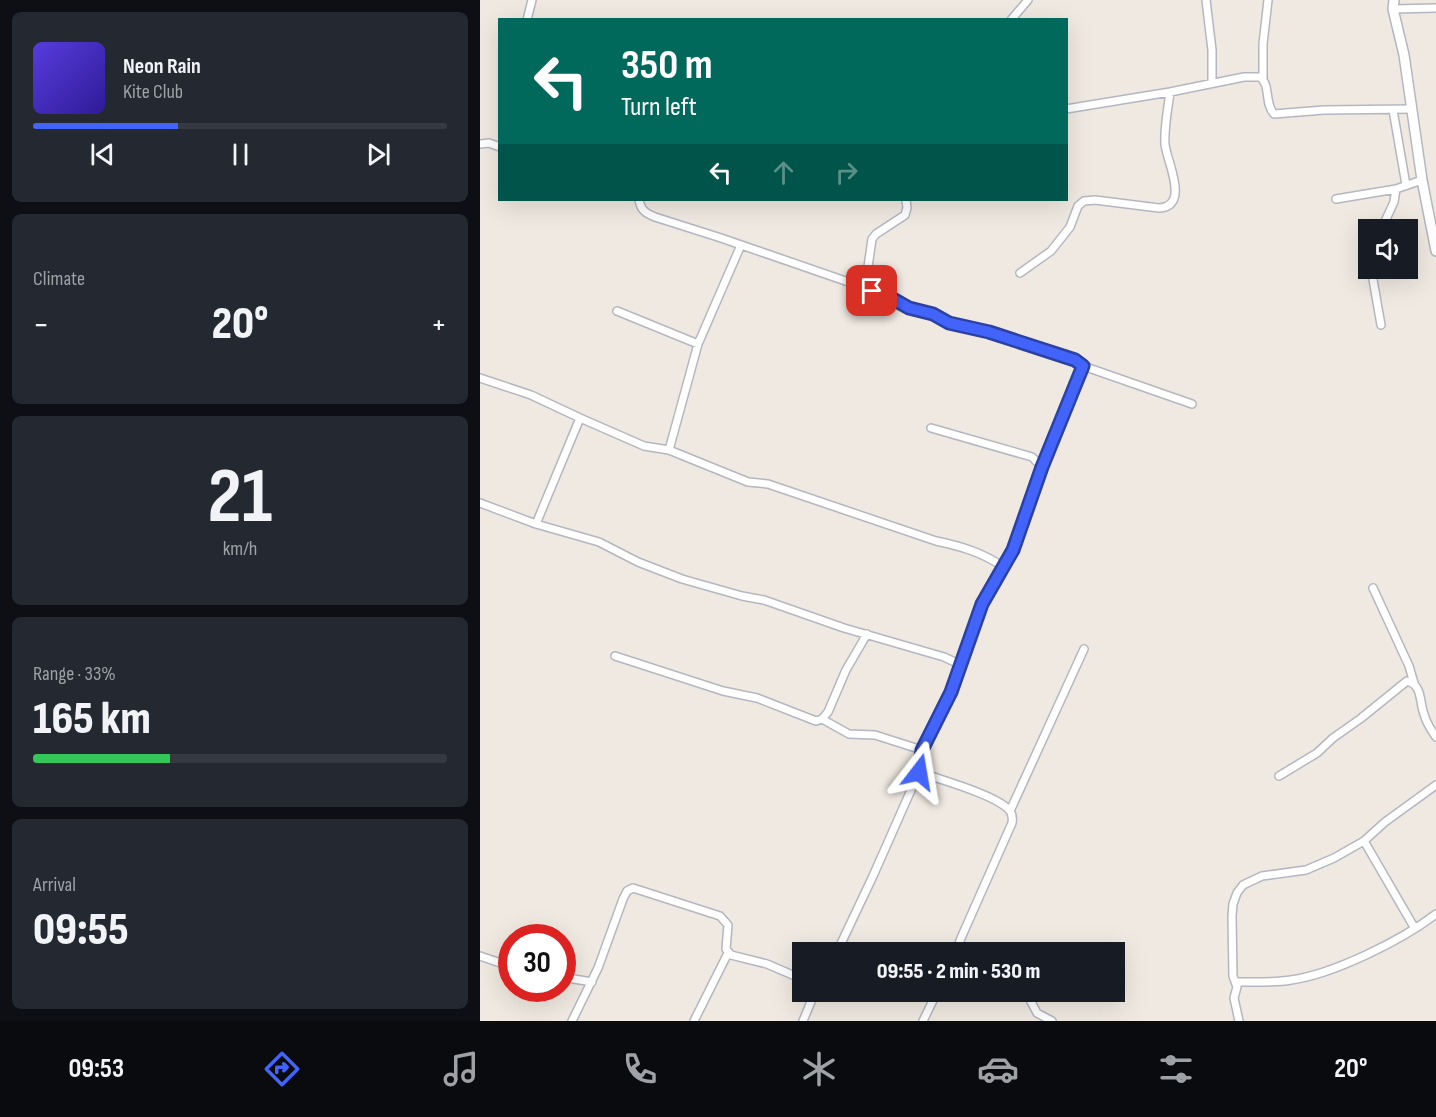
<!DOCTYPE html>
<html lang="en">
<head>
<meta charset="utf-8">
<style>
  body { margin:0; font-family:"Sofia Sans Condensed",sans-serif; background:#242831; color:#f1f3f6; height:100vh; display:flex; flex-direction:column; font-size:22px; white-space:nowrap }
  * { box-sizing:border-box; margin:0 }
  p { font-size:20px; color:#9ea1a6 }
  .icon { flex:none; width:33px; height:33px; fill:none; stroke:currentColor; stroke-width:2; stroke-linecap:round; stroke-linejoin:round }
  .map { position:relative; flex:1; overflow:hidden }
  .panel { display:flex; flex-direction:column; gap:12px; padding:12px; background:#0d0f14; width:480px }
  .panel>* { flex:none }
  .top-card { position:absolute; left:18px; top:18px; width:570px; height:183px; border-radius:0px; box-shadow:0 6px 24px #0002; background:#00695c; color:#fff; overflow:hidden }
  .tools { position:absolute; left:878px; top:219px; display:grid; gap:12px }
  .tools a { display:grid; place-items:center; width:60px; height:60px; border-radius:0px; background:#171b24; box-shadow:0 6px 24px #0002; font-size:30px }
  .speed { position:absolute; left:18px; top:924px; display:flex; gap:12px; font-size:30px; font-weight:700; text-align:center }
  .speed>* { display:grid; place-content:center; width:78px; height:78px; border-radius:50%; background:#171b24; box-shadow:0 6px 24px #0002; line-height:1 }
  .speed .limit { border:9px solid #d22; background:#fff; color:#111 }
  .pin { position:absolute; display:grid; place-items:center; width:51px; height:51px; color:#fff; margin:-26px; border-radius:12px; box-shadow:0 3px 9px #0006 }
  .me { position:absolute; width:66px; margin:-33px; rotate:14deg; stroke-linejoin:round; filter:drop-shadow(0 0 4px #0008) }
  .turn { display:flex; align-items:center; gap:21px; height:126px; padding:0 24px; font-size:27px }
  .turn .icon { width:78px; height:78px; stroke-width:2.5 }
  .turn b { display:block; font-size:42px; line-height:51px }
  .lanes { display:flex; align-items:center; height:57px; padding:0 24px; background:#0003; justify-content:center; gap:30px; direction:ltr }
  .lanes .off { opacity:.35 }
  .big { font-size:45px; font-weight:800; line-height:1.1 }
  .panel .widget { flex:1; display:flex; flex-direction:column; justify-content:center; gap:9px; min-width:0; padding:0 21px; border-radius:9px; background:#242831 }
  .panel .dial { align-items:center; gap:0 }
  .dial b { font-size:78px; line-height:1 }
  .song { display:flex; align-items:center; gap:18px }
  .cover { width:72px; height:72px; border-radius:9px; background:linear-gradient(135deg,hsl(250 70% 55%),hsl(250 70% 35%)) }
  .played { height:6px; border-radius:3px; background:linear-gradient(90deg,#4264fb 35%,#363941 35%) }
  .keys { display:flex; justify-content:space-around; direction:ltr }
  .heat { display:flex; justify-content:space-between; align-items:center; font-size:33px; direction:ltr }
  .charge { height:9px; border-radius:4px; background:linear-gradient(90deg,#34c759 33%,#363941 0) }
  .trip { position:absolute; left:312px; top:942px; width:333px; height:60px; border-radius:0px; background:#171b24; box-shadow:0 6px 24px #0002; font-weight:800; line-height:60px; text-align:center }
  .dock { display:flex; height:96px; justify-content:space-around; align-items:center; background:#090b0e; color:#9ea1a6 }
  .dock .icon { width:42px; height:42px }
  .dock .selected { color:#4264fb }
  .dock b { font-size:27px; color:#f1f3f6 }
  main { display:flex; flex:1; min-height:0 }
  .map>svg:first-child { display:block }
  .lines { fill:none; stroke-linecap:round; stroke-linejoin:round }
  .minor-casing { stroke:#b4b7c1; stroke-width:10 }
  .tertiary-casing { stroke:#b4b7c1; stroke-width:12 }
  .minor { stroke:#fff; stroke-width:7 }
  .tertiary { stroke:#fff; stroke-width:9 }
  .route-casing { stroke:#2b41a3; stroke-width:15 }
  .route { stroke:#4264fb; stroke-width:10 }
</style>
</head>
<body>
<main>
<section class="panel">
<div class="widget">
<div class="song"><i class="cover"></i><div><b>Neon Rain</b><p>Kite Club</p></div></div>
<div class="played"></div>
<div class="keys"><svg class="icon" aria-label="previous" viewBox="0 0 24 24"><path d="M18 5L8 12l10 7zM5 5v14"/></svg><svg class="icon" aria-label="pause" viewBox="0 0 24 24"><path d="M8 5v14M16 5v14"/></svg><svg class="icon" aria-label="next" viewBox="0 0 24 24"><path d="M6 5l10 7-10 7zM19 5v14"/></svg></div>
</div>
<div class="widget"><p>Climate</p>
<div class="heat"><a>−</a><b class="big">20°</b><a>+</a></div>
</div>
<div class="widget dial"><b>21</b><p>km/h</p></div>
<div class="widget"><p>Range · 33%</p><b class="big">165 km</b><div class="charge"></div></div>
<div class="widget"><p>Arrival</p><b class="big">09:55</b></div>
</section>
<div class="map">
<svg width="956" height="1021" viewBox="0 0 956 1021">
  <rect width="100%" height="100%" fill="#efe9e1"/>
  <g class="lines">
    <defs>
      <path id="minor" d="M726,0L732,50V83
        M913,9L956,8
        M47,20L52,0
        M531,20L548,0
        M783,78V44L788,0
        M586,109L690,92L764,77H780C791,85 784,103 794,114L844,110L931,109
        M913,110L926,185
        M0,144L9,143L20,147
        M856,199L916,189L942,180
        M159,200C161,210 165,213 175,217L241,238L406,295L429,308L453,314L469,323L509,332L595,360L603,366L712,404
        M901,230L914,202L916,189
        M891,268L901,325
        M540,273L571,251L590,227L598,206L604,201L615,200L679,208C711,206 686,160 685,144C684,126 688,109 690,92
        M378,286L388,267L392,239L396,234L425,215L427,208L426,200
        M137,311L218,344
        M0,378L51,395L100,418L56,524
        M100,418L164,446L189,450L268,482L288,484L456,541C480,546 501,552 522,566
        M451,428L552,457L562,467
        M189,450L218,344L261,245
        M0,503L56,524L119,542L158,562L202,579L262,596L284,600L364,628L464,657L481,665
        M893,588L929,666L934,683
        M135,656L243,691L277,698L336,721L342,719L348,712L366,670L387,634
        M342,719L369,734L395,735L442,750
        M439,772C461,780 509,793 526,807C532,811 533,817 532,823L481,938L476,952
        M799,776L837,753L853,738L880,719L927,681C943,685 939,702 944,714C946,722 951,730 956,737
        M530,811L604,649
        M884,841L934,927
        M357,952L393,876L439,772L442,750L471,692L502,604L533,550L562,467L603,366
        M0,956L32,967
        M82,977L112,982
        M756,982C774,982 793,983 811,980C854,974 922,940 956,914
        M546,992L557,1013L572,1021
        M92,1021L118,968L143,899L147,891L153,888L240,916L248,925L246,949L251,955L287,964L322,979
        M214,1021L248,953
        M323,1021L335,992
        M443,1021L457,992
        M759,1021L754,998L757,987L753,976L752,916L753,904L757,893L763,885L782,876L826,870L854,858L884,841L905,822L956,785"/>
      <path id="tertiary" d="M914,0L913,9L924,55L942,180L956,251"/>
    </defs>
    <!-- minor casing -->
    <use href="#minor" class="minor-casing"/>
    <!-- tertiary casing -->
    <use href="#tertiary" class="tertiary-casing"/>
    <!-- minor -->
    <use href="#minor" class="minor"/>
    <!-- tertiary -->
    <use href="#tertiary" class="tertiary"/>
  </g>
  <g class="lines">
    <defs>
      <path id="route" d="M392,291L406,295L429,308L453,314L469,323L509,332L595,360L603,366L562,467L533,550L502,604L471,692L442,750L439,772"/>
    </defs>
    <!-- route casing -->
    <use href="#route" class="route-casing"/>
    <!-- route -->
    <use href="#route" class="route"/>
  </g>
</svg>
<div class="tools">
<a><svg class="icon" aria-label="sound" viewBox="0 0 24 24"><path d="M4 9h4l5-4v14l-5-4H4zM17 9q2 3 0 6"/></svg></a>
</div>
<div class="speed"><div class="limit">30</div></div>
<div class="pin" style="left:392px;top:291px;background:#d93025"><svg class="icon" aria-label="arrive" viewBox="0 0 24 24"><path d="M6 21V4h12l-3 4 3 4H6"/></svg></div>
<svg class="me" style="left:439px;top:772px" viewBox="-20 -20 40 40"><path d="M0-17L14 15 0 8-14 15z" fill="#4264fb" stroke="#fff" stroke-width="4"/></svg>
<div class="trip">09:55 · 2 min · 530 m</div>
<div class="top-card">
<div class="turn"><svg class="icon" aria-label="left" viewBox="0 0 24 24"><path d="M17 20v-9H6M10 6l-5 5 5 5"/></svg><div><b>350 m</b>Turn left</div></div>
<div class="lanes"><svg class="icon" aria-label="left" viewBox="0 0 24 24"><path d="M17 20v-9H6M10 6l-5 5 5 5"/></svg><svg class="icon off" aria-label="ahead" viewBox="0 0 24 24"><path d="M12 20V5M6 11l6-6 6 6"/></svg><svg class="icon off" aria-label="right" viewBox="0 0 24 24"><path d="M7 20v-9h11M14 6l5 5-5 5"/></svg></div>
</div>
</div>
</main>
<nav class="dock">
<b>09:53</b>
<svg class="icon selected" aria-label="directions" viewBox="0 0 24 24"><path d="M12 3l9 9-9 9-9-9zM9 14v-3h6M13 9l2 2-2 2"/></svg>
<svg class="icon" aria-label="music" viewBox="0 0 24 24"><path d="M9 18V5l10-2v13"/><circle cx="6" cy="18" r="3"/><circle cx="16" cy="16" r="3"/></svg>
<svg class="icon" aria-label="phone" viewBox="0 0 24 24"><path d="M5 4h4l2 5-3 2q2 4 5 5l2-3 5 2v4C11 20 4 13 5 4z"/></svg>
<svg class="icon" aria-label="climate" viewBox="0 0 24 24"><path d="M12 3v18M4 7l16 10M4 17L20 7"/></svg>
<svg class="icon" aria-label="car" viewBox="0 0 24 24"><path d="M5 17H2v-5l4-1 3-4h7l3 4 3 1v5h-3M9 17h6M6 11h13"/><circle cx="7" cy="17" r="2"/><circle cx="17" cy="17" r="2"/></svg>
<svg class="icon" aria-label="filters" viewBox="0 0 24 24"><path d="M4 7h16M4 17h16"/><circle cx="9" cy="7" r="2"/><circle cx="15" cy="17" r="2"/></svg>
<b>20°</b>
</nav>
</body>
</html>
